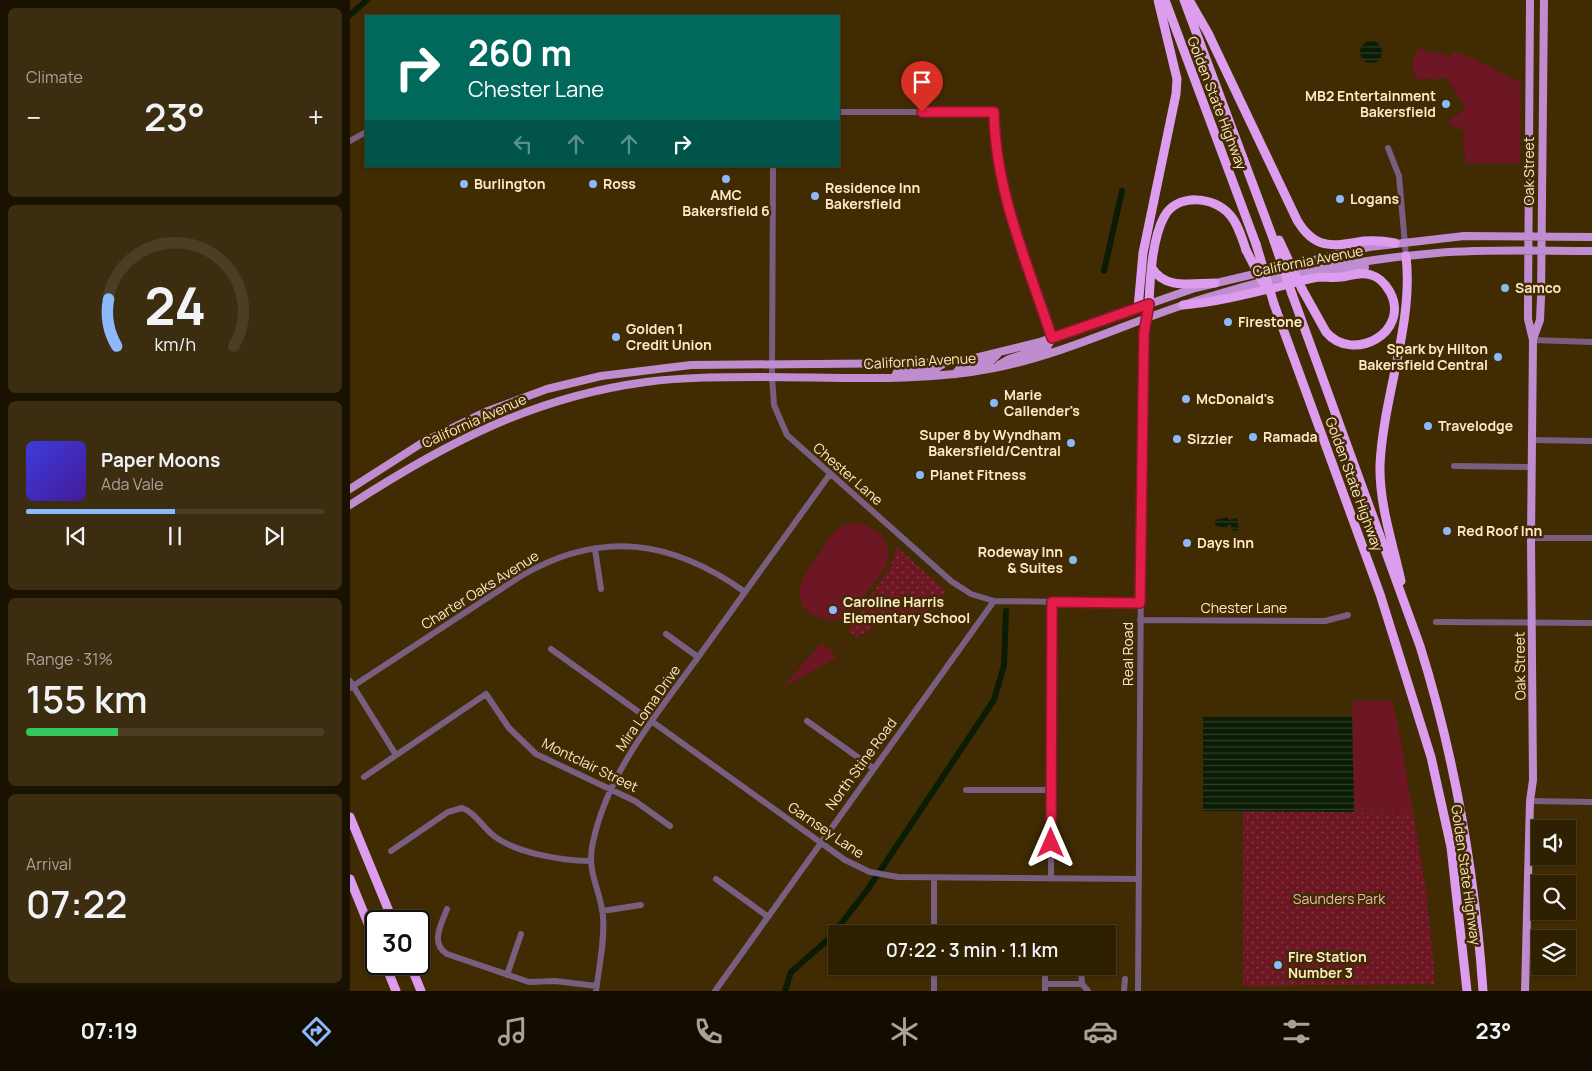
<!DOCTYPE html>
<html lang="en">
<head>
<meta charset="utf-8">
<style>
  body { margin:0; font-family:Manrope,sans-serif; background:#3c2d11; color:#f1f3f6; height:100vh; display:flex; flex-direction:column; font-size:19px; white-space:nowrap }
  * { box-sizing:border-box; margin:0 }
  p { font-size:16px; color:#a8a399 }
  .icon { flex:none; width:28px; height:28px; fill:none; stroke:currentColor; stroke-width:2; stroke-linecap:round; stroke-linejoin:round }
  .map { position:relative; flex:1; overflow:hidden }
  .details { display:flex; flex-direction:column; gap:8px; padding:8px; background:#1a1201; width:350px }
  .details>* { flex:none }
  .hud { position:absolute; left:15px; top:15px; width:475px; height:152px; border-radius:0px; box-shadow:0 1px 4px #0004,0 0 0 1px #4b3e24; background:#00695c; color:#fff; overflow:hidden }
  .controls { position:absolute; left:1181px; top:820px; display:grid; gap:10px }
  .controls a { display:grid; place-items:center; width:45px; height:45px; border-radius:0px; background:#302002; box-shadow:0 1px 4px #0004,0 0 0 1px #4b3e24; font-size:25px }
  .speed { position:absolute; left:15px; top:910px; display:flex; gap:10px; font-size:25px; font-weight:700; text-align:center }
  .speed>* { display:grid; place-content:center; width:65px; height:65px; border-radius:50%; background:#302002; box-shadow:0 1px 4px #0004,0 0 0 1px #4b3e24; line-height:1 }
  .speed .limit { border:2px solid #111; border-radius:8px; background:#fff; color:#111 }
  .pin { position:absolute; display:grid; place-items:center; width:42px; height:42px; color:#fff; margin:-51px -21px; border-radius:50% 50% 50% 0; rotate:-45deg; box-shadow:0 0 5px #0007 }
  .pin .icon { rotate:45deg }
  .me { position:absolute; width:55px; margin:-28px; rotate:0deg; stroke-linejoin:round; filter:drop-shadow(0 0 4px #0008) }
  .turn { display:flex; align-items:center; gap:18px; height:105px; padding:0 20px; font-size:22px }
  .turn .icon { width:65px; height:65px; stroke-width:2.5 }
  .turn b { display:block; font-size:35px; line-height:42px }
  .lanes { display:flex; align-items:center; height:48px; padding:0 20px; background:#0003; justify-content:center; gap:25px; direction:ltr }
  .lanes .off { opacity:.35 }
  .big { font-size:38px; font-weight:600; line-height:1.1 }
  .details .card { flex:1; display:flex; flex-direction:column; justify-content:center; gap:8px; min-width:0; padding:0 18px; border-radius:8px; background:#3c2d11 }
  .details .dial { align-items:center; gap:0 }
  .dial svg { height:130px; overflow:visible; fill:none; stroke:#4b3e24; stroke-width:7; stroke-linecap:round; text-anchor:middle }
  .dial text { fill:#f1f3f6; stroke:none }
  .song { display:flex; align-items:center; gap:15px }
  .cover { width:60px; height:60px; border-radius:8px; background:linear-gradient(135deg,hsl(240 70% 55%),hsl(260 70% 35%)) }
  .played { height:5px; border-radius:2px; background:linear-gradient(90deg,#8cb9fc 50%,#4b3e24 50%) }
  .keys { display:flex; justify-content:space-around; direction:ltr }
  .heat { display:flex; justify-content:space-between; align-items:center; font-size:28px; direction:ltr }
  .charge { height:8px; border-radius:4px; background:linear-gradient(90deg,#34c759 31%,#4b3e24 0) }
  .trip { position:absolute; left:478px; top:925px; width:288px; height:50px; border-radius:0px; background:#302002; box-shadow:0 1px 4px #0004,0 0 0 1px #4b3e24; font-weight:600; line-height:50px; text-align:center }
  .tab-bar { display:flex; height:80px; justify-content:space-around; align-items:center; background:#130d01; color:#a8a399 }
  .tab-bar .icon { width:35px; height:35px }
  .tab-bar .selected { color:#8cb9fc }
  .tab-bar b { font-size:22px; color:#f1f3f6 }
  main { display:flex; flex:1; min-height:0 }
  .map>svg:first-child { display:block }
  .grass { fill:#6c1723 }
  .park { fill:url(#park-dots) }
  .water { fill:url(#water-rules) }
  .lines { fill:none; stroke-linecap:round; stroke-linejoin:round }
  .canal { stroke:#0a1d04; stroke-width:6 }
  .minor { stroke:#785f80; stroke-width:6 }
  .major { stroke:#c08cd0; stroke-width:8 }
  .highway { stroke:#dc9def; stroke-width:9 }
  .highway-bridge { stroke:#dc9def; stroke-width:9 }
  .route-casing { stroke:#92132f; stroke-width:12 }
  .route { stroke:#e11d48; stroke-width:9 }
  .poi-dot { fill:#8cb9fc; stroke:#402b03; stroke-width:2 }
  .labels { text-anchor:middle; stroke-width:5; stroke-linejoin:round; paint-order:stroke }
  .poi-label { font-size:14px; font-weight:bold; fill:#ffe8c6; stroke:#402b03; text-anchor:start }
  .street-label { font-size:14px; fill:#ffe8c6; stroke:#402b03 }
  .park-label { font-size:14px; fill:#efb7b7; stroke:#402b03 }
</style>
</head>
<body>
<main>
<section class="details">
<div class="card"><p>Climate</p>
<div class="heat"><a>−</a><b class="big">23°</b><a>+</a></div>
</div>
<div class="card dial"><svg viewBox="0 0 100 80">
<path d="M14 69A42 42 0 1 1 86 69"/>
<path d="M14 69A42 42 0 0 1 9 40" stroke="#8cb9fc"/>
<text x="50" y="56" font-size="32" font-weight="700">24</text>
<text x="50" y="72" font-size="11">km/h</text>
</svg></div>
<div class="card">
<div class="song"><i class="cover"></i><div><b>Paper Moons</b><p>Ada Vale</p></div></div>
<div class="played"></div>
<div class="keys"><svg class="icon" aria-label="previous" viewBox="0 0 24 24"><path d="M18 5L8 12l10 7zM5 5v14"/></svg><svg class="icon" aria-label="pause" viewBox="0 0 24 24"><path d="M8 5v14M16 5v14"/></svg><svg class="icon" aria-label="next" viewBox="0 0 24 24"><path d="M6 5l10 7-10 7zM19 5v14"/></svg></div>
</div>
<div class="card"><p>Range · 31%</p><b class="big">155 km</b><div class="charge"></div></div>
<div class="card"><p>Arrival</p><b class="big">07:22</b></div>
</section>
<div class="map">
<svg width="1242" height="991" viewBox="0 0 1242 991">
  <defs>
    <pattern id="park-dots" width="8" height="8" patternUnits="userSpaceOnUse" patternTransform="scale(1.25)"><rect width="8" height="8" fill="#6c1723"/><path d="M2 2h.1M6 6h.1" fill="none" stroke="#823941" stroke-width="1.8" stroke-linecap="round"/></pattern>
    <pattern id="water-rules" width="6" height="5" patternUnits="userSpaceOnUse" patternTransform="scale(1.25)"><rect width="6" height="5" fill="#0a1d04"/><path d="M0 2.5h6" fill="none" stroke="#2f3e27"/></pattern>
  </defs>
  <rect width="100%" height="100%" fill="#402b03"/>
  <!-- grass -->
  <path class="grass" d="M1071,47L1075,51L1093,54L1099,58L1104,51L1125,59L1171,83L1170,163H1116L1113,143L1114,131L1096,123L1116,108L1096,77L1086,80L1073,78L1069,81C1060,71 1060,56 1071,47Z
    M508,523C529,527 546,546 535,567C531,576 523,584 517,592C511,601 505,613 495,618C485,622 475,621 465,616C434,599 457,570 471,551C476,543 482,533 490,527C495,524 501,523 508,523Z
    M471,643L482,651L486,658L436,686L435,685Z
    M1002,701H1042L1049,730L1077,896L1079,910L1077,903H1070L1058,813L1004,812Z"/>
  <!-- park -->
  <path class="park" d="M547,547L596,591L562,629L551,612L505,638L498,629L541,566Z
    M893,811L1063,813L1080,924L1085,984L893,986Z"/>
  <!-- water -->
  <path class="water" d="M1010 52a11 11 0 1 1 22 0a11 11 0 1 1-22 0Z
    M877,517L879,520L887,518L889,530L883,531L880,524L875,528L865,525V520Z
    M853,717H1002L1004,812L853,811Z"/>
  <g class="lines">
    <!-- canal -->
    <path class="canal" d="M0,15L17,0
      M754,271L772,191
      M435,991L441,972L480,938L518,889L644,700L654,665L656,611"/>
    <!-- minor -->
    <path class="minor" d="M489,112H644C645,191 677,265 702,339
      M0,141L16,132
      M1038,148L1049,176L1056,256
      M423,166L422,377L424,405L437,435L601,581L621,594L644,601L790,603
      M1183,340L1242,342
      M1182,440L1242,441
      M1104,466L1182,467
      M1181,538H1242
      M245,549L251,589
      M790,620L975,621L998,615
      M1086,622L1242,623
      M316,634L348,657
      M201,649L495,860L520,872L548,877L789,879
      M0,681L46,755
      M0,688L171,576C251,529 322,540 395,592
      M457,721L523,768
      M14,777L136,694L159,728L186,754L285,801L320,826
      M616,790H701
      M1180,801L1242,802
      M41,851L98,812L112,808C125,812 133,828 144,836C166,853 213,861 241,861
      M701,878L702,602
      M366,879L417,916
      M97,909C91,925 80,943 97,954L179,982L205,981L247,986
      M252,911L291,905
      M584,934V878
      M731,966L732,984L738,991
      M157,975L171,934
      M695,984H732
      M246,991C249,967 255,940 253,916C250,887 236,873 243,842C258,771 308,713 349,656C393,595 436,535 480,474
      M365,991L644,601
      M584,991V966
      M695,991V966
      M774,991L775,979
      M788,991L791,573L794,362L797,318"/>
    <!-- major -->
    <path class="major" d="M977,275L1015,267
      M1183,339L1190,320L1191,298L1194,0
      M649,365L659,359L697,347L702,339
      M605,374L610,368L642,360L647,355
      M545,376L548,370L587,368L596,362
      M0,489L75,441L135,412L197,389L251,376L341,365L573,363L621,359L690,342L845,288L1019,247L1114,236L1242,237
      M0,505C94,444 183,397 296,382C334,377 373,377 412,377C488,377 569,383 644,368C721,353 790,316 865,295C937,273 1012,259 1087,253C1138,249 1191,251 1242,251
      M1175,991L1180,801L1183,780L1181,538L1183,340L1178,319V306L1180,0"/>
    <!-- highway -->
    <path class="highway" d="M815,0L906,244
      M834,0L924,241
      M839,0L858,33L947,220C965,251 984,246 1014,241C1025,240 1035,241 1045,243
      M802,268C815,290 842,283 865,283
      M942,294L1070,646C1105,758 1125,875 1133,991
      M799,304C800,279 802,239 814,217C827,193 864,196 880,215C888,224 892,238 896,250
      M924,304L1030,594L1081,757L1101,847L1117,991
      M833,305C866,302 898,294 931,286C944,283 958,278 971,277C978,277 984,278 991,277C1001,276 1010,271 1021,275C1029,277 1036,285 1040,292C1061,332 1003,364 976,332L952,289
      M788,308L793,253L826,94L827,79L808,0
      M1051,581C1043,544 1029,504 1030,465C1033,397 1064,323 1056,256
      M0,817L43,921
      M0,879L26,943
      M35,964L46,991
      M60,964L71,991"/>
    <!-- highway-bridge -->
    <path class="highway-bridge" d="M929,240L952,289
      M924,241L942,294
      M906,244L924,304
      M896,250L913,283"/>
  </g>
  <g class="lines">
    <defs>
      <path id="route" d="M572,112H644C645,191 678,265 702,338L799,304L794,333L790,603L702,602L701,843"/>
    </defs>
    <!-- route casing -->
    <use href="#route" class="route-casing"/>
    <!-- route -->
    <use href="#route" class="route"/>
  </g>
  <!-- markers -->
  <g class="poi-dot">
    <circle cx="1096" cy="104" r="5"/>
    <circle cx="376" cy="179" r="5"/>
    <circle cx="114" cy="184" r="5"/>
    <circle cx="243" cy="184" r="5"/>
    <circle cx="465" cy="196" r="5"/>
    <circle cx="990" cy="199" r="5"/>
    <circle cx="1155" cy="288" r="5"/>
    <circle cx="878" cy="322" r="5"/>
    <circle cx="266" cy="337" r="5"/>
    <circle cx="1148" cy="357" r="5"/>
    <circle cx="836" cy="399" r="5"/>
    <circle cx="644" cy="403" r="5"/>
    <circle cx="1078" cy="426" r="5"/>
    <circle cx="903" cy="437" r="5"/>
    <circle cx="827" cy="439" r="5"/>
    <circle cx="721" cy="443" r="5"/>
    <circle cx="570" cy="475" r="5"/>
    <circle cx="1097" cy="531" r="5"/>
    <circle cx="837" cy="543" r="5"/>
    <circle cx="723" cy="560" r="5"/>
    <circle cx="483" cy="610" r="5"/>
    <circle cx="928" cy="965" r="5"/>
  </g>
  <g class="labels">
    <!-- poi labels -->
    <g class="poi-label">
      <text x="1086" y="101" text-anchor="end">MB2 Entertainment<tspan x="1086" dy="16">Bakersfield</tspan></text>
      <text x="124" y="189">Burlington</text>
      <text x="253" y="189">Ross</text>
      <text x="475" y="193">Residence Inn<tspan x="475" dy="16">Bakersfield</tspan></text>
      <text x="376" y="200" text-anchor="middle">AMC<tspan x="376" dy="16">Bakersfield 6</tspan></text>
      <text x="1000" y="204">Logans</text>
      <text x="1165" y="293">Samco</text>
      <text x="888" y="327">Firestone</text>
      <text x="276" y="334">Golden 1<tspan x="276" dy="16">Credit Union</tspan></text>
      <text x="1138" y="354" text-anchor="end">Spark by Hilton<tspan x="1138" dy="16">Bakersfield Central</tspan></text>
      <text x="654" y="400">Marie<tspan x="654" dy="16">Callender's</tspan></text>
      <text x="846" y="404">McDonald's</text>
      <text x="1088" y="431">Travelodge</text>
      <text x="711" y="440" text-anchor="end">Super 8 by Wyndham<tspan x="711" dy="16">Bakersfield/Central</tspan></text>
      <text x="913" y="442">Ramada</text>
      <text x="837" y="444">Sizzler</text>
      <text x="580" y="480">Planet Fitness</text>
      <text x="1107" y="536">Red Roof Inn</text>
      <text x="847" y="548">Days Inn</text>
      <text x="713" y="557" text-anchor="end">Rodeway Inn<tspan x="713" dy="16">&amp; Suites</tspan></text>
      <text x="493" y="607">Caroline Harris<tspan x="493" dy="16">Elementary School</tspan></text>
      <text x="938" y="962">Fire Station<tspan x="938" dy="16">Number 3</tspan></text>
    </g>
    <!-- street labels -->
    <g class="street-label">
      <text transform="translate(867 103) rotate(69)" y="5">Golden State Highway</text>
      <text transform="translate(1179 171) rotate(-90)" y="5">Oak Street</text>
      <text transform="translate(958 261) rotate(-11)" y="5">California Avenue</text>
      <text transform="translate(570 361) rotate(-3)" y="5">California Avenue</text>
      <text transform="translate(124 421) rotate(-24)" y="5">California Avenue</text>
      <text transform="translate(498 474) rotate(41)" y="5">Chester Lane</text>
      <text transform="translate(1004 484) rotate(70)" y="5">Golden State Highway</text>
      <text transform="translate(130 590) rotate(-32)" y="5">Charter Oaks Avenue</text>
      <text x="894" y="613">Chester Lane</text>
      <text transform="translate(778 654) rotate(-90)" y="5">Real Road</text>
      <text transform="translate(1170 666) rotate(-91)" y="5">Oak Street</text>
      <text transform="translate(298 708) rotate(-55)" y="5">Mira Loma Drive</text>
      <text transform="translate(511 764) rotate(-54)" y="5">North Stine Road</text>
      <text transform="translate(240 765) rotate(26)" y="5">Montclair Street</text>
      <text transform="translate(476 830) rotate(34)" y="5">Garnsey Lane</text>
      <text transform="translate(1116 875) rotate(82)" y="5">Golden State Highway</text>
    </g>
    <!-- park labels -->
    <g class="park-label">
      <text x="989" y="904">Saunders Park</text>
    </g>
  </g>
</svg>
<div class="controls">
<a><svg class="icon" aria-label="sound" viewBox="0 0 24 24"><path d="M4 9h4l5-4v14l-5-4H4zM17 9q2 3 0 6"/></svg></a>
<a><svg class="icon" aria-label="search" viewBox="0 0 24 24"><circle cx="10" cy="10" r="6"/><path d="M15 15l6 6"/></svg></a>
<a><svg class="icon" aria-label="layers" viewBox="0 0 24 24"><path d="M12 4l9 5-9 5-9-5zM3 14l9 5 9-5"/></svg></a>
</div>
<div class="speed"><div class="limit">30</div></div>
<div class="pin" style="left:572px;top:112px;background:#d93025"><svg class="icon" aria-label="arrive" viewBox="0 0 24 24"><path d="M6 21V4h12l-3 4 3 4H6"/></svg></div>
<svg class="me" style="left:701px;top:843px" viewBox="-20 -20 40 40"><path d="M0-17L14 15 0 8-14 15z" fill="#e11d48" stroke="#fff" stroke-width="4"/></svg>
<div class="trip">07:22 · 3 min · 1.1 km</div>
<div class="hud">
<div class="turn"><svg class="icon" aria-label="right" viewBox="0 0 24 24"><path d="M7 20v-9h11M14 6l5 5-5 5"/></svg><div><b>260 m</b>Chester Lane</div></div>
<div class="lanes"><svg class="icon off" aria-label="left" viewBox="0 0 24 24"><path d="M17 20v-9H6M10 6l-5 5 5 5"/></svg><svg class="icon off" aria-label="ahead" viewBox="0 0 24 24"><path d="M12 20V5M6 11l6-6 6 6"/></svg><svg class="icon off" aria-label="ahead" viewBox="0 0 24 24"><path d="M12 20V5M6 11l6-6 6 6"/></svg><svg class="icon" aria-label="right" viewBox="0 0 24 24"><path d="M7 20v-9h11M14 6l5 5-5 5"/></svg></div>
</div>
</div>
</main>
<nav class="tab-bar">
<b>07:19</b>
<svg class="icon selected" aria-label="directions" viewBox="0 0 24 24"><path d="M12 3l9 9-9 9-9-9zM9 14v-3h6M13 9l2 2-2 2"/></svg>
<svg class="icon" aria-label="music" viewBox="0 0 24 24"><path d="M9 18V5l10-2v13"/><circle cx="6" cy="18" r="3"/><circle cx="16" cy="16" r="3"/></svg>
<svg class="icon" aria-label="phone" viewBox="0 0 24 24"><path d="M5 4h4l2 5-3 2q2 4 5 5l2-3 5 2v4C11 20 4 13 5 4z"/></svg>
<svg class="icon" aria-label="climate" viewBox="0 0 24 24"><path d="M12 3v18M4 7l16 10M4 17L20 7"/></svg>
<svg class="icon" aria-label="car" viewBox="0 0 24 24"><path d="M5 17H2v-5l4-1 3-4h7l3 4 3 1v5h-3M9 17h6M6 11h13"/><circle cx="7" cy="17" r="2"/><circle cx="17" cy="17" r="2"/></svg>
<svg class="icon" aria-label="filters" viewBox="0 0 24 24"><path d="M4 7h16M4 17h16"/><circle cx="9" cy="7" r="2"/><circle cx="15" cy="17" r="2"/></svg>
<b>23°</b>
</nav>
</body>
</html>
